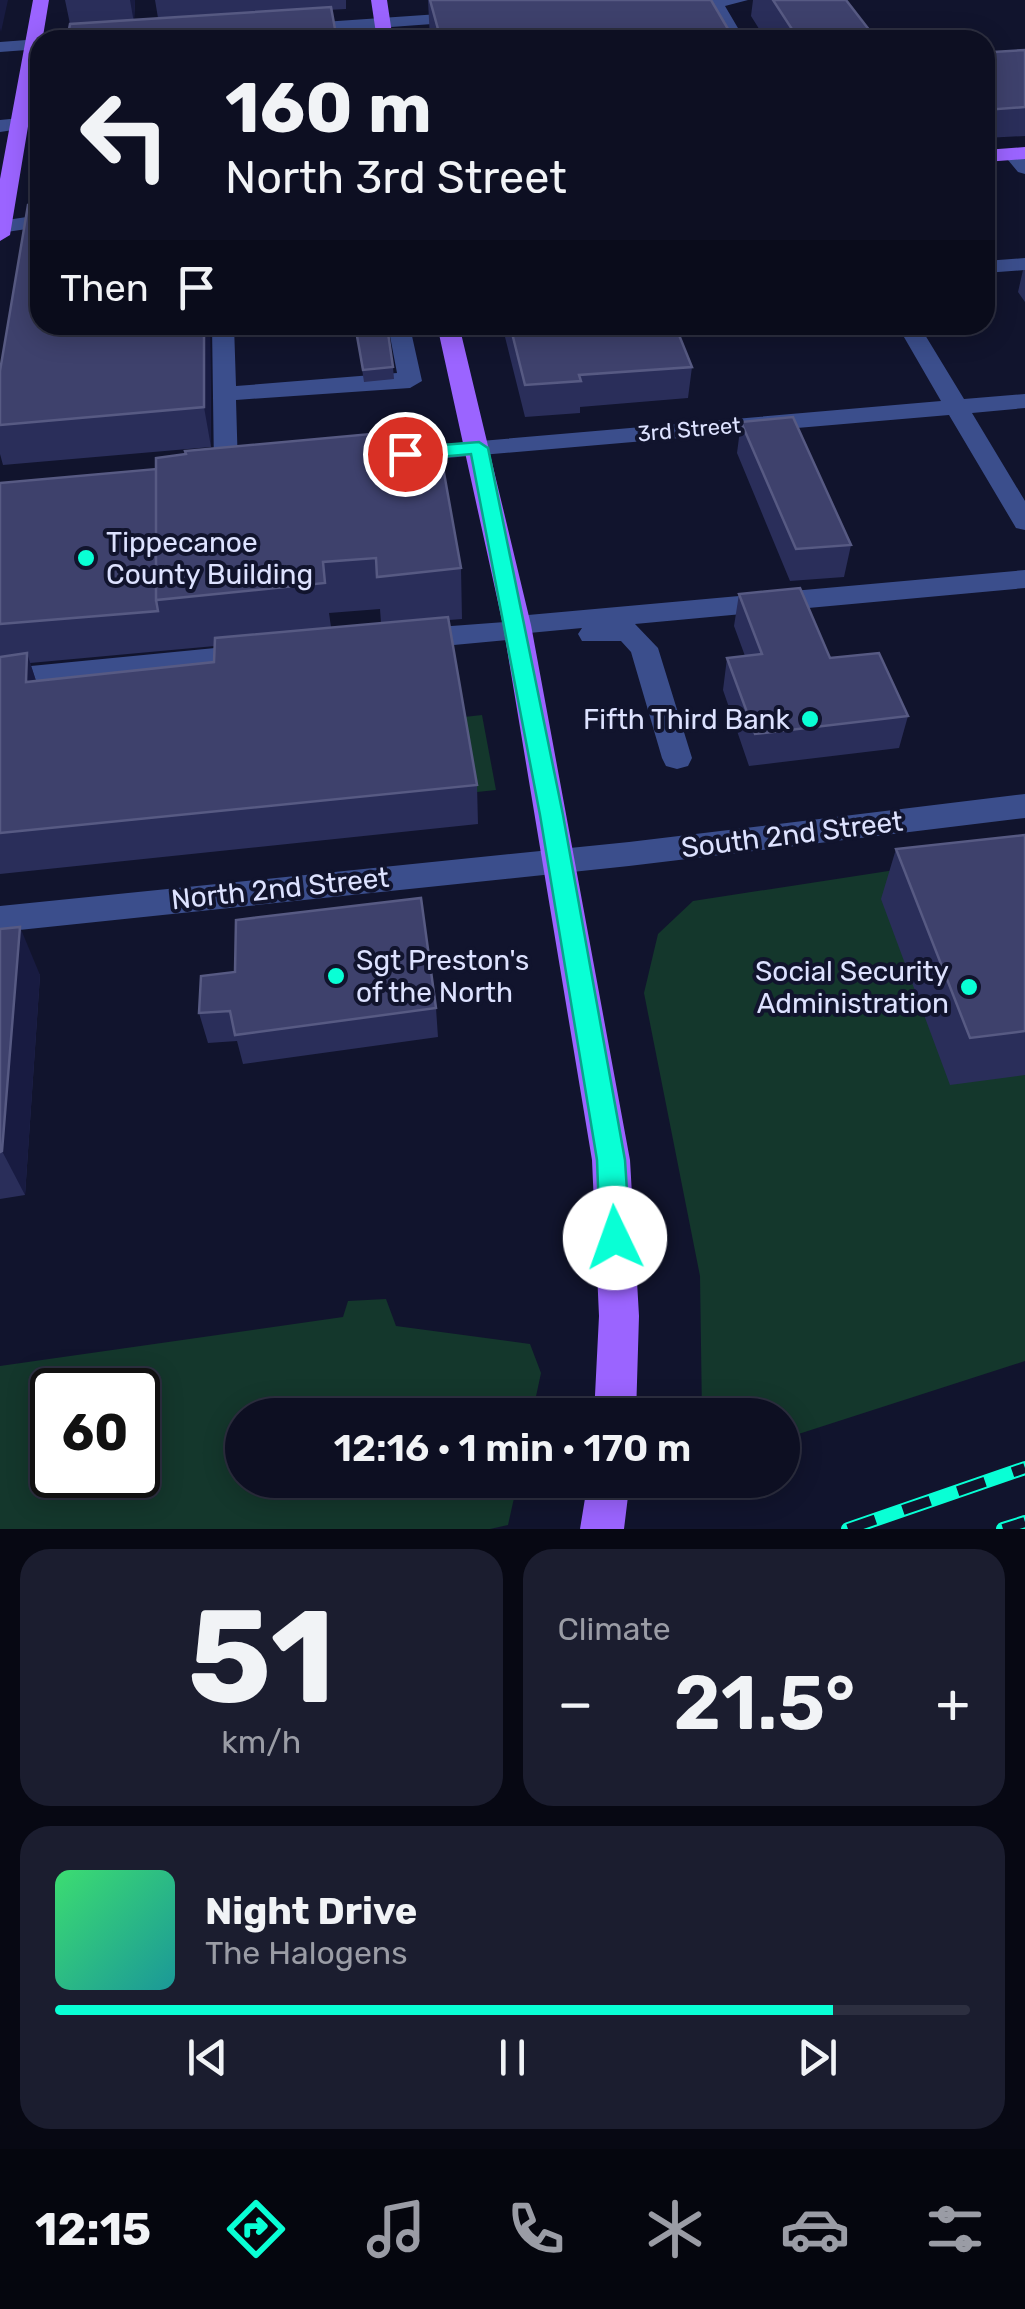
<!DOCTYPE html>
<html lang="en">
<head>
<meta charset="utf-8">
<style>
  body { margin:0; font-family:Rubik,sans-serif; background:#1b1d2f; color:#f1f3f6; height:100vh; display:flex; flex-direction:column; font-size:38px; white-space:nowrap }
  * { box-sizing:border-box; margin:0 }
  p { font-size:32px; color:#9a9ca5 }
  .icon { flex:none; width:55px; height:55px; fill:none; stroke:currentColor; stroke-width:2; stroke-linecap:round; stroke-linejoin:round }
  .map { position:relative; height:1529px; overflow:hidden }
  .sheet { display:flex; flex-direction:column; gap:20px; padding:20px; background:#070813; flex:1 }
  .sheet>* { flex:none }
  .top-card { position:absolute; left:30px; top:30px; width:965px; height:305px; border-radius:30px; box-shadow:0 5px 25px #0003,0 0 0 2px #2d2f40; background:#0d0f22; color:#f1f3f6; overflow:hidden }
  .speed { position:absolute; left:30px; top:1368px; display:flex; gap:20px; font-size:50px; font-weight:700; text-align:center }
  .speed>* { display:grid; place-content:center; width:130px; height:130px; border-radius:50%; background:#0d0f22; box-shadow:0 5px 25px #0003,0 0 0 2px #2d2f40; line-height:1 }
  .speed .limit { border:5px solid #111; border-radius:15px; background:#fff; color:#111 }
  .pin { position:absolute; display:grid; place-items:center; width:85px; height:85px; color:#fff; margin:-42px; border:5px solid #fff; border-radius:50%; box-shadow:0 2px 10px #0007 }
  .me { position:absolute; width:110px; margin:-55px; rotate:357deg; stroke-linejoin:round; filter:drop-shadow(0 0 8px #0008) }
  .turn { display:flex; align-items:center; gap:35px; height:210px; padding:0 30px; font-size:45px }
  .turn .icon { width:130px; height:130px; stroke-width:2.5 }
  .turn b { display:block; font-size:70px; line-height:85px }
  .then { display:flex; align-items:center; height:95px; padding:0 30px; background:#0003; gap:20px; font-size:38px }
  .big { font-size:75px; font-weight:600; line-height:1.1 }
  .sheet .tile { flex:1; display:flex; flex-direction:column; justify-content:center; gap:15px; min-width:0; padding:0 35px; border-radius:30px; background:#1b1d2f }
  .sheet .dial { align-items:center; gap:0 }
  .dial b { font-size:130px; line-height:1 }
  .song { display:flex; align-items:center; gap:30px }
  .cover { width:120px; height:120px; border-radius:15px; background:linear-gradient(135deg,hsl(140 70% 55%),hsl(180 70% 35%)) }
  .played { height:10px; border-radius:5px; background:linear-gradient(90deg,#09ffd5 85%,#2d2f40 85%) }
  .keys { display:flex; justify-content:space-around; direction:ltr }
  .heat { display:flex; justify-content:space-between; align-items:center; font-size:55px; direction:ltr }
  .sheet .tiles { flex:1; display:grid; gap:20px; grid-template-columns:1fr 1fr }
  .tile:last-child { grid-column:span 2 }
  .trip { position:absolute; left:225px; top:1398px; width:575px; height:100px; border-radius:50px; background:#0d0f22; box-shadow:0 5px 25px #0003,0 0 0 2px #2d2f40; font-weight:600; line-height:100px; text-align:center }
  .dock { display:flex; height:160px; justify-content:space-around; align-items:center; background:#05060e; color:#9a9ca5 }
  .dock .icon { width:70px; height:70px }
  .dock .active { color:#09ffd5 }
  .dock b { font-size:45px; color:#f1f3f6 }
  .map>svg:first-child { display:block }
  .green { fill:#14372c; fill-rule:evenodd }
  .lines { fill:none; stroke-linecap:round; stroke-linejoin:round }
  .minor { fill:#3b4e8c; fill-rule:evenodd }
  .major { fill:#9b64ff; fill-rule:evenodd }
  .rail-casing { stroke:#09ffd5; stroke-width:14 }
  .rail { stroke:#11142d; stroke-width:10; stroke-dasharray:29; stroke-linecap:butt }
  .wall { fill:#2a2e5a; fill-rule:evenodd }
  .shaded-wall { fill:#181b41 }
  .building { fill:#3e416c; stroke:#575a83; stroke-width:2.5 }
  .route { fill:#09ffd5; stroke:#06a68a; stroke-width:2.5 }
  .poi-dot { fill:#09ffd5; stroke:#11142d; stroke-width:4 }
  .labels { text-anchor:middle; stroke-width:8; stroke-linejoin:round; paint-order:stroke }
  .far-street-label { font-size:22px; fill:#dde2ff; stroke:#11142d }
  .poi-label { font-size:28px; fill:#dde2ff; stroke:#11142d; text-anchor:start }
  .street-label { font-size:28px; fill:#dde2ff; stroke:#11142d }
</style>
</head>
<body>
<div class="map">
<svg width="1025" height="1529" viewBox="0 0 1025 1529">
  <rect width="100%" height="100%" fill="#11142d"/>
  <!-- green -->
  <path class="green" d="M482,715L496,790L477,792L464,717Z
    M1025,850V1361L783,1439L782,1415H702L700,1276L644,993L658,934L693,901Z
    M386,1299L396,1326L530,1344L541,1373L532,1415H242V1480H518L508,1525L490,1529H0V1366L343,1317L348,1301ZM52,1390H138V1475H52Z"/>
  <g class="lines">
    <!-- minor -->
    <path class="minor" d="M748,0L725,6L745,40H729L709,7L673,9L665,4L669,0Z
      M468,12L476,17L474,21L294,34L286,29L294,24Z
      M40,39L44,40H40V49L0,52V42Z
      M20,118L27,120V128L0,132V120Z
      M1013,148L1025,156V174L1018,172L1003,154Z
      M40,215V227L0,233V221Z
      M1025,258V270L985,273V261Z
      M212,325H234L236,386L397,373L390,336L401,329L412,336L422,381L410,388L236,400L238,469L235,474H217L214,469Z
      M897,325H919L964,399L1025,394V408L972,413L1025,501V530L1016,528L949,415L400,462L388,455L400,448L941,401Z
      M1025,570V588L635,624L658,648L692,758L688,766L677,769L666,766L662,758L631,652L621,641H582L578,634L582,628L529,633L517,639L411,649L401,646L397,639L401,632L411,629L505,622L517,616Z
      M256,644L266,647L270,654L266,661L0,689V669Z
      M1025,794V818L629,866L0,932V906L629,842Z"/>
    <!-- major -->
    <path class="major" d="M33,0H49L10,235L0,241V179Z
      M371,0H387L393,40H377Z
      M1025,147V159L985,162V150Z
      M437,325H459L531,625L630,1160L639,1316L636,1415H594L599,1316L592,1160L503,625Z
      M588,1480H630L624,1529H580Z"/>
    <defs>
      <path id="rail" d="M848,1529L1025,1468
        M1003,1529L1025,1522"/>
    </defs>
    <!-- rail casing -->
    <use href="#rail" class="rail-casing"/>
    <!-- rail -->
    <use href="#rail" class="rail"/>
  </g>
  <!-- wall -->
  <path class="wall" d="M65,0H135L134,20L158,18L155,0H346V9L70,24Z
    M428,0H711L728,29L726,40H430Z
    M753,0H846L877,40H766L751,16Z
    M985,42L993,52L1025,50V136L985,138Z
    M1023,270H1025V302L1018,292Z
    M40,325H232L210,327L211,447L3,465L0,454V371Z
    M502,325H563L692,367L688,398L580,407V413L525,417Z
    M357,336L393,367L394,379L364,382Z
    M741,422L851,545L844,577L790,581L737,453Z
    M0,483L461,568L462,619L449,620L477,785L478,824L0,874ZM380,609L381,623L331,627L329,613ZM215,646L214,662L36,681L30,663Z
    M739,594L830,658L908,716L899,748L749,766L723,690L727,658L745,656L734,626Z
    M1025,835V1075L950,1085L881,899L896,849Z
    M0,929L40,975L25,1195L0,1199Z
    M201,976L436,1008L438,1037L243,1064L237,1041L208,1043L199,1013Z"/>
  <!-- shaded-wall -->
  <path class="shaded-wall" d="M0,0H8L1,32L0,28Z
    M130,0H135L134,23Z
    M204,325H210L211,447L204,407Z
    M27,653L40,693L26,682Z
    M20,927L40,975L25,1195L2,1151Z"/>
  <!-- building -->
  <path class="building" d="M430,0H711L728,29L550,40H441Z
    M773,0H846L877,40H799Z
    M331,7L337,40H67L70,24Z
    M957,37L959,40L927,39Z
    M985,42L993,52L1025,50V107L985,110Z
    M40,204V325H204V407L0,425V371L28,205Z
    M510,325H675L692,367L579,375L581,381L525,385Z
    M388,333L393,367L363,370L357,336Z
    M793,417L851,545L796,549L741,422Z
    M436,428L461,568L377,577L376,558L323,562L325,583L156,600V458L186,454L185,451Z
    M156,469V600L158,611L0,624V483Z
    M800,588L830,658L879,653L908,716L755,734L727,658L762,654L739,594Z
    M448,617L477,785L0,833V657L27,653L26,682L214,662L215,638Z
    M1025,835V1031L970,1038L896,849Z
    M421,898L436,1008L235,1035L230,1011L199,1013L201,976L235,972L236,920Z
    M20,927L2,1151L0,1152V929Z"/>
  <!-- route -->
  <path class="route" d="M479,442L488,448L563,815L625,1160L630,1238L625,1248L615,1252L605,1248L600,1238L597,1160L540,815L471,454L405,460L396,454L405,448Z"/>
  <!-- markers -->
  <g class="poi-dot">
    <circle cx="86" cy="558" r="10"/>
    <circle cx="810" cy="719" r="10"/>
    <circle cx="336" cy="976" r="10"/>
    <circle cx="969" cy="987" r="10"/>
  </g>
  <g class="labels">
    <!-- far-street labels -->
    <g class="far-street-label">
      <text transform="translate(689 429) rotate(-5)" y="8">3rd Street</text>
    </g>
    <!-- poi labels -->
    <g class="poi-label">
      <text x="106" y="552">Tippecanoe<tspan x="106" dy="32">County Building</tspan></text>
      <text x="790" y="729" text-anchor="end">Fifth Third Bank</text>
      <text x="356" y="970">Sgt Preston's<tspan x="356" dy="32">of the North</tspan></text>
      <text x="949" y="981" text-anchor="end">Social Security<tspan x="949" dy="32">Administration</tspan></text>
    </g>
    <!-- street labels -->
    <g class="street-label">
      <text transform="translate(792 834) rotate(-7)" y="10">South 2nd Street</text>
      <text transform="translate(280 888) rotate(-6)" y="10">North 2nd Street</text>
    </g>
  </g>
</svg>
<div class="speed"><div class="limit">60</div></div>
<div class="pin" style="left:405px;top:454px;background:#d93025"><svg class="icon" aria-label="arrive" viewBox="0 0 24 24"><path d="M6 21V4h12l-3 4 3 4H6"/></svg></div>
<svg class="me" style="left:615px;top:1238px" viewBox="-20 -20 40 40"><circle r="19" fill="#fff"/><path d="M0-13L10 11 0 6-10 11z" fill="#09ffd5"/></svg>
<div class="trip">12:16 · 1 min · 170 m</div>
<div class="top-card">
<div class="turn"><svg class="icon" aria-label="left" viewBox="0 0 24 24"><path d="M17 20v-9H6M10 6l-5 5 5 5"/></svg><div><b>160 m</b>North 3rd Street</div></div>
<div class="then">Then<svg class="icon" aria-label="arrive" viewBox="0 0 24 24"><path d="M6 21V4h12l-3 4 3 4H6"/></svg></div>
</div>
</div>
<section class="sheet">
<div class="tiles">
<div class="tile dial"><b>51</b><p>km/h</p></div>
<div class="tile"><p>Climate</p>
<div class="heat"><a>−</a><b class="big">21.5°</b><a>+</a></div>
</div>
<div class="tile">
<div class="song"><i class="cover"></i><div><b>Night Drive</b><p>The Halogens</p></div></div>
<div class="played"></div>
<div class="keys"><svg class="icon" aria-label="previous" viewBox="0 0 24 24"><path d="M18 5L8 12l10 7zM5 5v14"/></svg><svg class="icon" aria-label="pause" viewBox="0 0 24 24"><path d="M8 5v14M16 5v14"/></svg><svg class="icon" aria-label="next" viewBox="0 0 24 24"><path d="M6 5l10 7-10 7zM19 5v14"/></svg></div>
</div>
</div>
</section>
<nav class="dock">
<b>12:15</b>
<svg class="icon active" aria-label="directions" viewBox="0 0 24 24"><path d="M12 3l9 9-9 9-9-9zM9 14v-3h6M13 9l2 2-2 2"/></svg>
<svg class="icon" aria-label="music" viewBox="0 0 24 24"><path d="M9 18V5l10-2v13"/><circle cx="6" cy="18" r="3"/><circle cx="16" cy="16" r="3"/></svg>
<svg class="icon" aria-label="phone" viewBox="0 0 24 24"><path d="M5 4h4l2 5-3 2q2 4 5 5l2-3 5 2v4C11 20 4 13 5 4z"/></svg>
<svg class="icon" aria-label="climate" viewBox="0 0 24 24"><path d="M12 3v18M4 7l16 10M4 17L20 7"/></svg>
<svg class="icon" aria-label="car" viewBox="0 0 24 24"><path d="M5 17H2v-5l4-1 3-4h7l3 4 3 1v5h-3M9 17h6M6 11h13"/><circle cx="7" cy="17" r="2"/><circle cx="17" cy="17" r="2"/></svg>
<svg class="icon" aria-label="filters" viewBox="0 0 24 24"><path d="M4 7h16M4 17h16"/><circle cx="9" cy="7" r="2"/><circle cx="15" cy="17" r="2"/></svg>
</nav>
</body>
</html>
